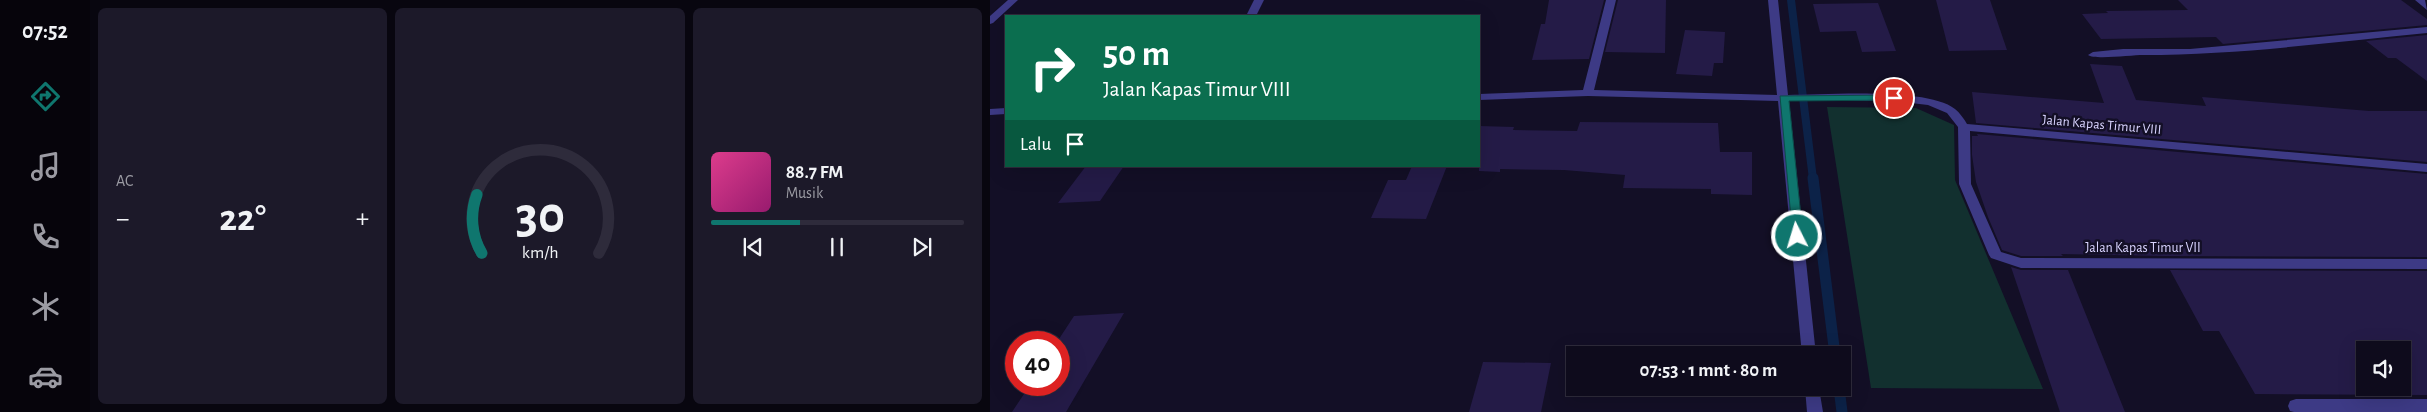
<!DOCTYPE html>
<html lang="id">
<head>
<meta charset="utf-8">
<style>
  body { margin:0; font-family:"Alegreya Sans",sans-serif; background:#1c1929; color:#f1f3f6; height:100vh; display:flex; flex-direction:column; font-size:19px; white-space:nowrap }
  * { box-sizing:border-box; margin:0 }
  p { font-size:16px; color:#9b9ba3 }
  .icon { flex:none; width:28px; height:28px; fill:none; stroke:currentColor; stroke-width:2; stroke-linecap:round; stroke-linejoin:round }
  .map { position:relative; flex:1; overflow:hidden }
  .drawer { display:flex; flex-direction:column; gap:8px; padding:8px; background:#08060f; width:900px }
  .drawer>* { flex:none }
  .banner { position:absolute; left:15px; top:15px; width:475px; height:152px; border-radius:0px; box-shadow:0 5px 20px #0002,0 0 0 1px #2e2b3b; background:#0b6e4f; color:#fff; overflow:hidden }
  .fabs { position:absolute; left:1366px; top:341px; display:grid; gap:10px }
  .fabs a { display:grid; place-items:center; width:55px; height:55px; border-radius:0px; background:#0e0b1c; box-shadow:0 5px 20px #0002,0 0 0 1px #2e2b3b; font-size:25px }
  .speed { position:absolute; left:15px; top:331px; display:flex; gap:10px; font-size:25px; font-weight:700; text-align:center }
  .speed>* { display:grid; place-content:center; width:65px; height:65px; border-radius:50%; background:#0e0b1c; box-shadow:0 5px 20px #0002,0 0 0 1px #2e2b3b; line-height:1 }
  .speed .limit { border:8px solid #d22; background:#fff; color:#111 }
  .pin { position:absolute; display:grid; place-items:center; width:42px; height:42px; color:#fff; margin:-21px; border:2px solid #fff; border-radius:50%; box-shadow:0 1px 5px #0007 }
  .me { position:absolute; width:55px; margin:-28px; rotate:355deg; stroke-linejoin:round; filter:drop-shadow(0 0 4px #0008) }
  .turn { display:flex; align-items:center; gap:18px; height:105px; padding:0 15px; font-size:22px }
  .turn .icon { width:65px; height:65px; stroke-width:2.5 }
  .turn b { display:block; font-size:35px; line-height:42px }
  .then { display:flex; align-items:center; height:48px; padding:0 15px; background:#0003; gap:10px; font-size:19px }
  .big { font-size:38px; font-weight:600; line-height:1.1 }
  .drawer .tile { flex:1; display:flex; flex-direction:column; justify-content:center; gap:8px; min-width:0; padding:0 18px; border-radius:8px; background:#1c1929 }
  .drawer .dial { align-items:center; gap:0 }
  .dial svg { height:130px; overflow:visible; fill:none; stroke:#2e2b3b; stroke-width:7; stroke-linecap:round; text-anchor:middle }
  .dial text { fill:#f1f3f6; stroke:none }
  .song { display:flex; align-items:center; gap:15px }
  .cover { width:60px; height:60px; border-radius:8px; background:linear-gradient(135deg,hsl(330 70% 55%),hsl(320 70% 35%)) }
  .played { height:5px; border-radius:2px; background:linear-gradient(90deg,#0f766e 35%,#2e2b3b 35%) }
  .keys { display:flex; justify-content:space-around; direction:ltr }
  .heat { display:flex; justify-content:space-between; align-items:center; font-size:28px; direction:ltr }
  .drawer .tiles { flex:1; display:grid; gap:8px; grid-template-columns:repeat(3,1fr) }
  .trip { position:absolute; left:576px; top:346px; width:285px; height:50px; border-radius:0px; background:#0e0b1c; box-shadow:0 5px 20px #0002,0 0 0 1px #2e2b3b; font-weight:600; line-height:50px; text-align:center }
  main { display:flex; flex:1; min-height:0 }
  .tab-bar { display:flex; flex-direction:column; width:90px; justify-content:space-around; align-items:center; background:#06040b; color:#9b9ba3 }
  .tab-bar .icon { width:35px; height:35px }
  .tab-bar .selected { color:#0f766e }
  .tab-bar b { font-size:22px; color:#f1f3f6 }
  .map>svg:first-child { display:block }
  .green { fill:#12302f }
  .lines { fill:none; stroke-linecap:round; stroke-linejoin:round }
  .stream-far1 { stroke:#0c2248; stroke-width:8 }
  .stream { stroke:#0c2248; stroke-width:11 }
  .building { fill:#241b47; fill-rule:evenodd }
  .minor { fill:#3d3a85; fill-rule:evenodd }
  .route { fill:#0f766e; stroke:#0a4d48 }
  .labels { text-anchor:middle; stroke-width:5; stroke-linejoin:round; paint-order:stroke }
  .street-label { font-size:14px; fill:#d9d4ff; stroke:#130f26 }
</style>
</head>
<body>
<main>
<nav class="tab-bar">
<b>07:52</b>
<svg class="icon selected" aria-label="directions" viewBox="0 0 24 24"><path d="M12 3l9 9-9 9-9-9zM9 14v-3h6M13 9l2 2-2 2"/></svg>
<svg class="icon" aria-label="music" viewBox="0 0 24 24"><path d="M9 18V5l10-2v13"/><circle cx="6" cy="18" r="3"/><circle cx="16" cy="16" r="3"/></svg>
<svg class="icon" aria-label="phone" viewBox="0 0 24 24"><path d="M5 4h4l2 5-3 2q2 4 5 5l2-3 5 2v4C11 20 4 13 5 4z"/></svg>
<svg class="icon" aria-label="climate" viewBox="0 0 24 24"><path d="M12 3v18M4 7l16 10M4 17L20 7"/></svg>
<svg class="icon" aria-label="car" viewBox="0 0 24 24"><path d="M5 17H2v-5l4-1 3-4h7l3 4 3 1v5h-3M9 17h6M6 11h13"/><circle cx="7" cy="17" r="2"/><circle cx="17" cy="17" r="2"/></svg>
</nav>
<section class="drawer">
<div class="tiles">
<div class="tile"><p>AC</p>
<div class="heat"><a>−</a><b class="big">22°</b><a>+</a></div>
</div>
<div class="tile dial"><svg viewBox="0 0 100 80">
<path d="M14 69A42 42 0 1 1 86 69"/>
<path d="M14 69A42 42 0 0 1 11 33" stroke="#0f766e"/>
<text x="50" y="56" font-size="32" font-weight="700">30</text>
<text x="50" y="72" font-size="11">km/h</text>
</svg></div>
<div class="tile">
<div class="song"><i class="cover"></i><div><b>88.7 FM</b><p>Musik</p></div></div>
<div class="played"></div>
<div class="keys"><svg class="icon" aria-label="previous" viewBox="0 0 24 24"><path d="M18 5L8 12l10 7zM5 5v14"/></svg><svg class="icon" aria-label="pause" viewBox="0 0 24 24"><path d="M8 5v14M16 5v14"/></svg><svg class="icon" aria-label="next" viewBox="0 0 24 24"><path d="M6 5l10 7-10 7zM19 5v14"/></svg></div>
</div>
</div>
</section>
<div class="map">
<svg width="1437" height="412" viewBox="0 0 1437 412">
  <rect width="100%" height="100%" fill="#130f26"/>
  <!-- green -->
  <path class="green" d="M837,107L926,108L964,125L965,180L1053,389L881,388Z"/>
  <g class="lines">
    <!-- stream-far1 -->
    <path class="stream-far1" d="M801,0L823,179"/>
    <!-- stream -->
    <path class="stream" d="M823,178L845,355
      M849,388L852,412"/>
  </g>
  <!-- building -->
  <path class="building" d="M559,0H614L599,59L542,60L551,24H555Z
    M628,0H676L675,53L615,52Z
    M946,0H1000L1017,50L959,51Z
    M1188,0H1411L1437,19V25L1233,44L1226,37L1111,39L1092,14L1118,13L1116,11L1198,10Z
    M888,3L906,51L872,52L866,31L830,32L823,4Z
    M695,30L735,32L733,63H724L722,76L686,74Z
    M1437,35V81L1406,58H1398L1376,41Z
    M1100,64L1132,66L1146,100L1216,106L1212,97L1379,111H1437V162L986,123L982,92L1114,103Z
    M590,122L728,123L730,152H762V195L721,194V189L633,188L635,175L574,170L510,169V172L489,171V126L524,127L523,130L587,131Z
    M987,134L1437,174V257L1173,256L1071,254L1073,256H1031L1012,250L998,217L986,182L982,155V136H988Z
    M96,166H134L110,201L68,203Z
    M422,166H457L436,219L381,218L398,180H416Z
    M1021,267L1031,270H1078L1135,412H1070Z
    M1180,270L1437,271V395L1265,394L1229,331H1213ZM1375,350H1412V388H1375Z
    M134,313L76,412H22L40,385H69V342H67L84,316Z
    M493,362L561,363L551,412H479Z"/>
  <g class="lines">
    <!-- minor -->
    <path class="minor" d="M18,0H28L3,23L0,24V16Z
      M264,0H274L266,16H256Z
      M616,0H626L604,90L787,95L778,0H788L798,95C835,95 937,87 965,109C970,113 974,119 977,124L1437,164V172L980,131L981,184L1011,252L1031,258L1437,259V269L1031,268L1001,258L999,255L969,184L968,127L957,113L938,105L904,101H799L826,355H812L788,101L598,96L489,100V94L593,90Z
      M1425,0H1435L1437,10Z
      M1437,27V33C1343,42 1248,55 1153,55C1143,55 1104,60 1098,55L1103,52L1133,49H1200Z
      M16,108V114L0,115V109Z
      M815,388H829L833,412H817Z
      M1306,399H1437V412H1304L1300,411L1298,406L1300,401Z"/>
  </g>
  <!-- route -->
  <path class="route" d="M904,95L908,96V100L799,101L813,236L807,241L803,240L790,96Z"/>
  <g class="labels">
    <!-- street labels -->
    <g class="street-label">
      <text transform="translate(1112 124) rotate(5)" y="5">Jalan Kapas Timur VIII</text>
      <text x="1153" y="252">Jalan Kapas Timur VII</text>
    </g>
  </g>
</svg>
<div class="fabs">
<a><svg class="icon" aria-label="sound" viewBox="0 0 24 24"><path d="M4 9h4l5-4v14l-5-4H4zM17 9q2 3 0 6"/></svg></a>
</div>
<div class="speed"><div class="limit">40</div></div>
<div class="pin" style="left:904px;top:98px;background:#d93025"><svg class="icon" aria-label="arrive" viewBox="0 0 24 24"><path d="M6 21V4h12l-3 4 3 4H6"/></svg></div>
<svg class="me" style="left:807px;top:236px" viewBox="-20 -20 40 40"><circle r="17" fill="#0f766e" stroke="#fff" stroke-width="3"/><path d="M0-11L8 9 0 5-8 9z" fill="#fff"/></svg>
<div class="trip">07:53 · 1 mnt · 80 m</div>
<div class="banner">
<div class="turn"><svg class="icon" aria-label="right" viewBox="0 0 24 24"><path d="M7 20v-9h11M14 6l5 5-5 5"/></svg><div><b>50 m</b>Jalan Kapas Timur VIII</div></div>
<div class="then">Lalu<svg class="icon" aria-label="arrive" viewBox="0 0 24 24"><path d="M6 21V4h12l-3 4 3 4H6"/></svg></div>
</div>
</div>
</main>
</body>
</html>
